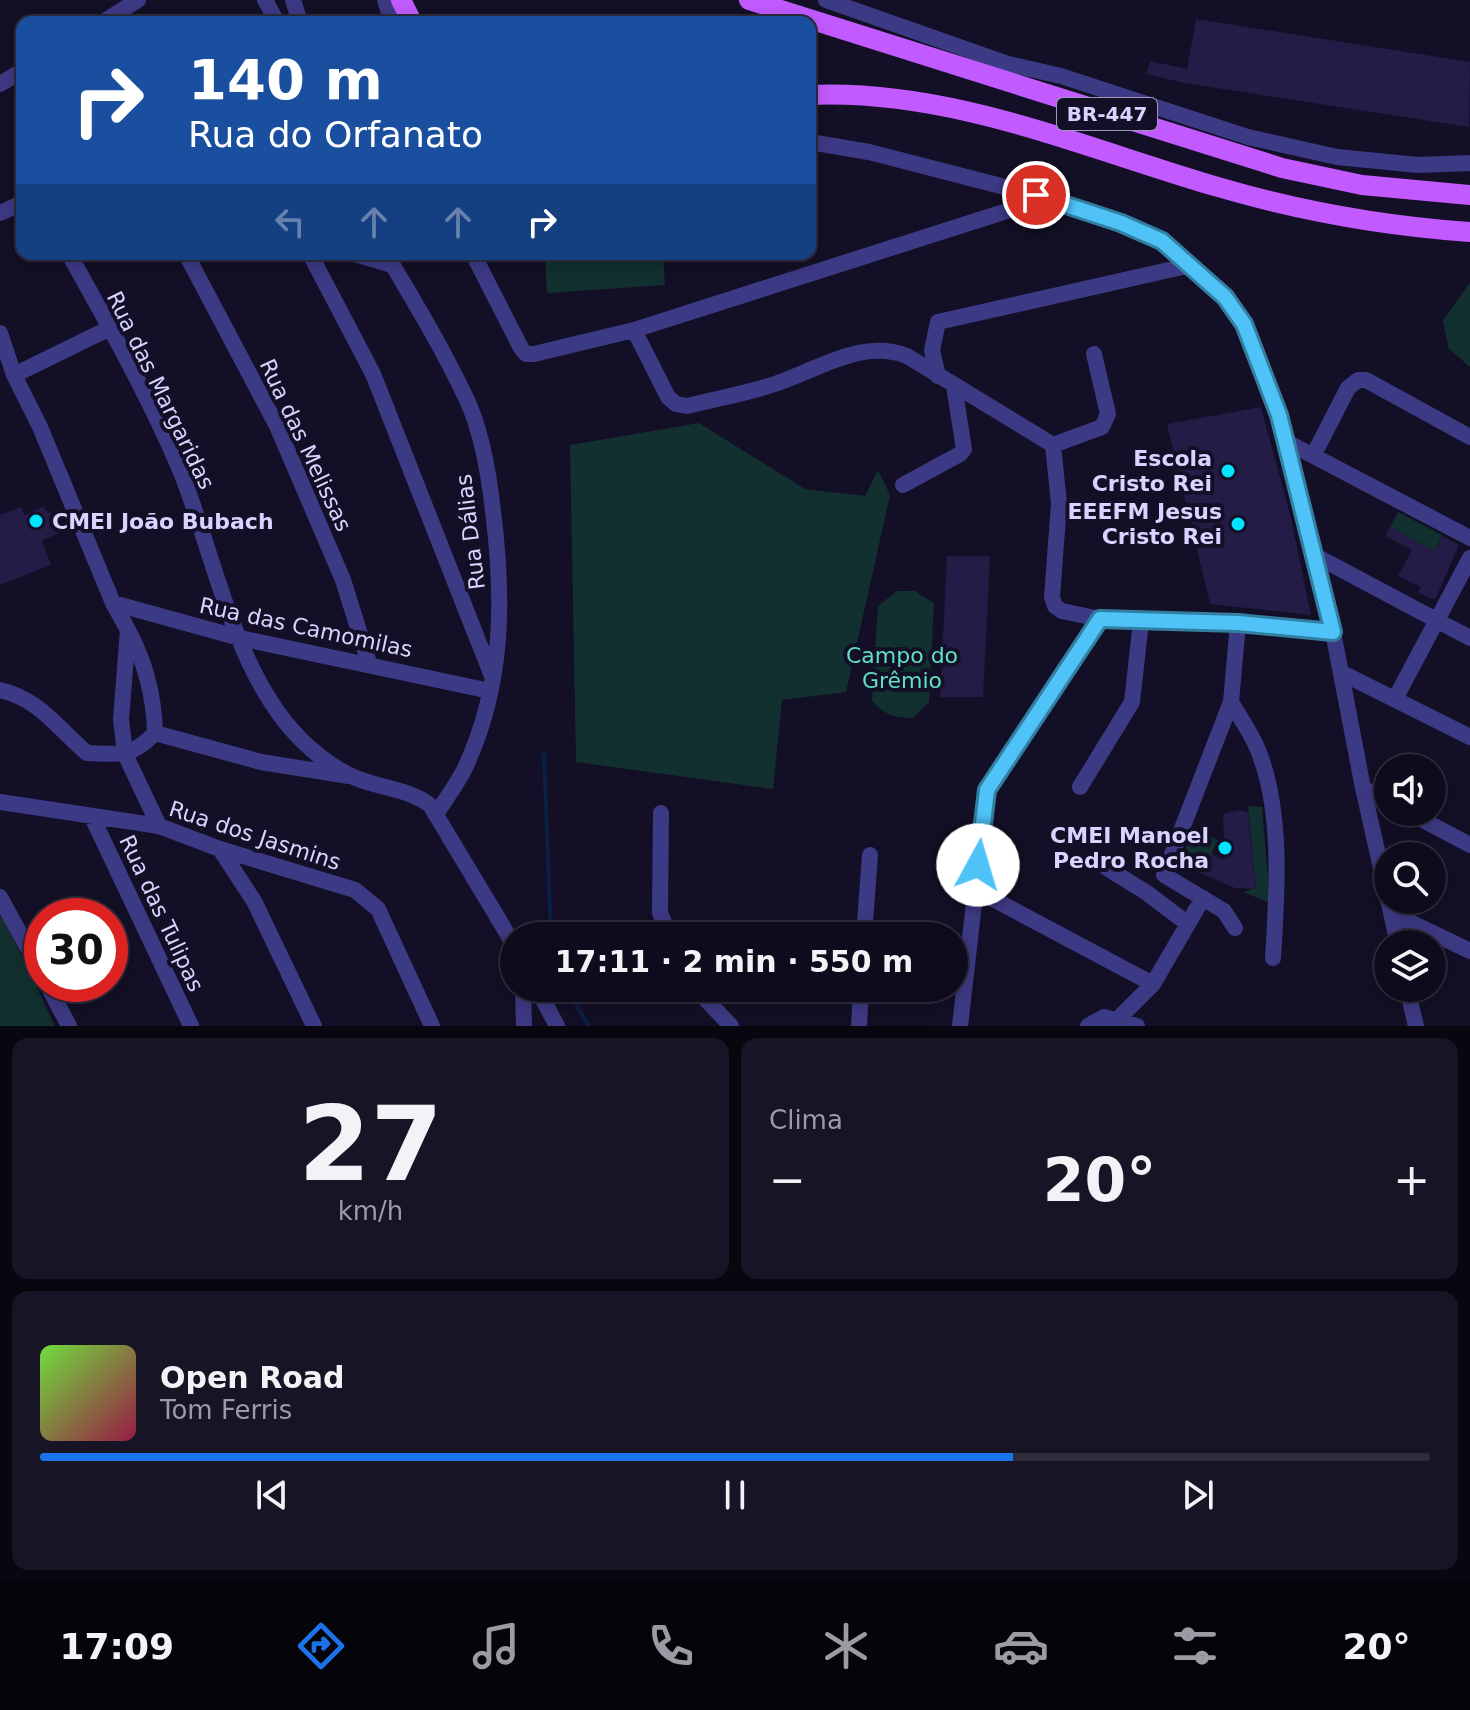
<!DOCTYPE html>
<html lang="pt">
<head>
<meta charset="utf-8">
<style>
  body { margin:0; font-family:"DejaVu Sans",sans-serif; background:#171425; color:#f1f3f6; height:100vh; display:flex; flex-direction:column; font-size:30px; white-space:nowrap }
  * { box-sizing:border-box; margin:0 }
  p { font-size:26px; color:#9b9ba3 }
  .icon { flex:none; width:44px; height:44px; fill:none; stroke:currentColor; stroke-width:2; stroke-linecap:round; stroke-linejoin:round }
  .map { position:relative; height:1026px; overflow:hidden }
  .details { display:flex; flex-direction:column; gap:12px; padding:12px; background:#08060f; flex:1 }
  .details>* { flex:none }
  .banner { position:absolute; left:16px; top:16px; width:800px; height:244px; border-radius:16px; box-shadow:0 4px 20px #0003,0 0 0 2px #2e2b3b; background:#1a4fa0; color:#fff; overflow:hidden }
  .buttons { position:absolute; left:1374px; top:754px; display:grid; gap:16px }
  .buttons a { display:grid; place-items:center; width:72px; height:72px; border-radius:50%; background:#0e0b1c; box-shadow:0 4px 20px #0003,0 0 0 2px #2e2b3b; font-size:40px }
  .speed { position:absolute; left:24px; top:898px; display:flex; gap:16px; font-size:40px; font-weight:700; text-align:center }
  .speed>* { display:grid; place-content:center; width:104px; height:104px; border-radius:50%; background:#0e0b1c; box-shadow:0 4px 20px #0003,0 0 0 2px #2e2b3b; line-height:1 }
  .speed .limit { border:12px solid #d22; background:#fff; color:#111 }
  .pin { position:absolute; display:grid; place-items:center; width:68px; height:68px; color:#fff; margin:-34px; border:4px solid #fff; border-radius:50%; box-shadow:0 2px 8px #0007 }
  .me { position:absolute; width:88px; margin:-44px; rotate:6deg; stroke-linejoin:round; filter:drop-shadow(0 0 6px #0008) }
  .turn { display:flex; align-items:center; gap:28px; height:168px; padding:0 40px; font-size:36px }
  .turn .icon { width:104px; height:104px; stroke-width:2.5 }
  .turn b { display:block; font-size:56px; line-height:68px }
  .lanes { display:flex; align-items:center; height:76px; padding:0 40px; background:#0003; justify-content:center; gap:40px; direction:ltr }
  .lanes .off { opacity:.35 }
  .big { font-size:60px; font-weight:700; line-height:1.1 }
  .details .tile { flex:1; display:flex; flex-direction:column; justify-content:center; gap:12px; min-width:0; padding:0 28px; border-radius:16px; background:#171425 }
  .details .dial { align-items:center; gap:0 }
  .dial b { font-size:104px; line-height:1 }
  .song { display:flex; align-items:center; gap:24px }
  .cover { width:96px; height:96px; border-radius:12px; background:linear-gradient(135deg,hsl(100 70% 55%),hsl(340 70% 35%)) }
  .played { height:8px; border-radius:4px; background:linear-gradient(90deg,#1a73e8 70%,#2e2b3b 70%) }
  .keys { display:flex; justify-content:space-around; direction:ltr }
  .heat { display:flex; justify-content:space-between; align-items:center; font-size:44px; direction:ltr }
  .details .tiles { flex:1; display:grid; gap:12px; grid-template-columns:1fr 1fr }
  .tile:last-child { grid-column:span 2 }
  .trip { position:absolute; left:500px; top:922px; width:468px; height:80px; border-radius:40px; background:#0e0b1c; box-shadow:0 4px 20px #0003,0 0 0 2px #2e2b3b; font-weight:700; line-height:80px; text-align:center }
  .tabs { display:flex; height:128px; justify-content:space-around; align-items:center; background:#06040b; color:#9b9ba3 }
  .tabs .icon { width:56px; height:56px }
  .tabs .current { color:#1a73e8 }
  .tabs b { font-size:36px; color:#f1f3f6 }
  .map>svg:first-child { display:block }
  .green { fill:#12302f }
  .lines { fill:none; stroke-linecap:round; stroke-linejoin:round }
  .stream { stroke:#0a1f44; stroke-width:4 }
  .building { fill:#241b47 }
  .minor { stroke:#3d3a85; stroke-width:16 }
  .major { stroke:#c25bff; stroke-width:20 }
  .route-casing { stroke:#337fa1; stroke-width:20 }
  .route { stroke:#4fc3f7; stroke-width:14 }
  .poi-dot { fill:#00e5ff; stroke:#130f26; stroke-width:3 }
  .labels { text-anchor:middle; stroke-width:8; stroke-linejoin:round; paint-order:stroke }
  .shield { fill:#130f26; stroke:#9e99be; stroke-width:2 }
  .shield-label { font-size:20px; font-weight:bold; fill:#d9d4ff }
  .street-label { font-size:22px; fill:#d9d4ff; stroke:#130f26 }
  .poi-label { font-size:22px; font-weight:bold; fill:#d9d4ff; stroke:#130f26; text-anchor:end }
  .park-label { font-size:22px; fill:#5fe0c0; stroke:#130f26 }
</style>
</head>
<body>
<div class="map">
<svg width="1470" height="1026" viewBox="0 0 1470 1026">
  <rect width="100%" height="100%" fill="#130f26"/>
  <!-- green -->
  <path class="green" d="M545,254H663L665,285L547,293Z
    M1470,282V367L1449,349L1443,321Z
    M699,423L805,489L865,496L878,470L890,495L846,692L782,700L773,789L576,762L570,445Z
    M1398,512L1442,535L1434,551L1390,527Z
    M897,591H915L934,603L929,702L913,718C895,718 883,715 872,700L878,606Z
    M1248,806L1262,807L1270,903L1243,892L1256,888Z
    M1194,828L1218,840L1202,874L1179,864Z
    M0,910L54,1024L55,1026H0Z"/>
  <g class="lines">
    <!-- stream -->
    <path class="stream" d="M544,755L551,936
      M566,988L589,1026"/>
  </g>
  <!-- building -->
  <path class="building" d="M1196,19L1470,62L1469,127L1184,83L1146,74L1150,61L1187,69Z
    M1261,407L1291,518L1311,615L1210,604L1167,424Z
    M21,507L24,515L43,507L49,513L54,512L59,533L42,541L51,565L0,585V515Z
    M1390,527L1434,551L1442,536L1459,545L1436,598L1431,599L1418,592L1421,587L1398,576L1412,550L1385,536Z
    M947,556H990L983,697H940Z
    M1239,810L1248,812L1256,889L1235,888L1202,874L1211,854L1225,860L1223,814Z"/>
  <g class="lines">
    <!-- minor -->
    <path class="minor" d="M265,0L277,22
      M293,0L300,22
      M385,0L392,22
      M826,0L1008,64L1061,76L1248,137L1337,157L1418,165L1470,163
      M103,22L138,0
      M0,84L22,71
      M810,142L869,152L1036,195L1121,223L1162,241L1225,297L1244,324L1279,415L1333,632L1363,788L1398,944
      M0,213L22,203
      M69,254C108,324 149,396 180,470C216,558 236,684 310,748C322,759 341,772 356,778C380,788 409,789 430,805L514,945
      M186,254L277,426L343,580L369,663
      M310,254L373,374L492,676
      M355,254L392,265
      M386,254C414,301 443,349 466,398C482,431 489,475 493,511C504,600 504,684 465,768C457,784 446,799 436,814
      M473,254L521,348L526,354H534L634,330L1016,208L1036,195
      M634,330L668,397L676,404L687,406C715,399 744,394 772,385C816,371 861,338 907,356L1053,445L1059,504L1052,597L1055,606L1062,611L1100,619L1238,623L1333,632
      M0,333L14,375L40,427L113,603L128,630L121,719L125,754L159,826
      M14,375L110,328
      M938,376L932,350L938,322L1191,265
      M1285,441L1470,538
      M1053,445L1102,427L1108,414L1094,354
      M1314,454L1348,388L1358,380H1366L1470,437
      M903,485L960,454L964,449L954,386
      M1314,555L1470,638
      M113,603L240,638L490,691
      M1342,673L1470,737
      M0,690C40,699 58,729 87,753C120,754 131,758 155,733C154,695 146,663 128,630
      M1395,699L1470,558
      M1231,702C1240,718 1252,734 1258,750C1283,811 1277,894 1273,958
      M155,733L261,762L349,776
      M1080,787L1132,702L1141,621
      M1363,788L1388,801
      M0,802L159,826L220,849L355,890L378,909L432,1026
      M1408,812L1470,845
      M661,813L660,913L670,936
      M93,819L191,1026
      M220,849L254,901L314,1026
      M1107,868L1147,893L1188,924
      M976,890L1153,984
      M0,897L42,974
      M1391,913L1470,951
      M1235,928L1224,911L1164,875L1231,702L1238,623
      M864,936L870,855
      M47,984L69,1026
      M523,988L524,1026
      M537,988L557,1026
      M695,988L731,1026
      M1407,988L1416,1026
      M1118,1019L1153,984L1203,898
      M859,1026L861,988
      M960,1026L987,790L1100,619
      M1088,1026L1104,1017L1137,1026"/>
    <!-- major -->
    <path class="major" d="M401,0L412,22
      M749,0L1282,168L1362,185L1470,195
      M810,95C952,89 1084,148 1218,187C1300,211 1385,226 1470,232"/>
  </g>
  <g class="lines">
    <defs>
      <path id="route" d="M978,865L987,790L1100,619L1238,623L1333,632L1279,415L1244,324L1225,297L1162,241L1121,223L1036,195"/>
    </defs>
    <!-- route casing -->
    <use href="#route" class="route-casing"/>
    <!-- route -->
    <use href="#route" class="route"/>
  </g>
  <!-- markers -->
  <g class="poi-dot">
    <circle cx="1228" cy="471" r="8"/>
    <circle cx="36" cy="521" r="8"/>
    <circle cx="1238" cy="524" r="8"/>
    <circle cx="1225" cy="848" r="8"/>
  </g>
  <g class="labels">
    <!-- shield labels -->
    <rect class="shield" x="1057" y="98" width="100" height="32" rx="6"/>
    <g class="shield-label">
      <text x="1107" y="121">BR-447</text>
    </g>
    <!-- street labels -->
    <g class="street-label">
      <text transform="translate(161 390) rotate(64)" y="8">Rua das Margaridas</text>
      <text transform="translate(306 445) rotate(65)" y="8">Rua das Melissas</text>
      <text transform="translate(470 532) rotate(-97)" y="8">Rua Dálias</text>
      <text transform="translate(306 627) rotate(12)" y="8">Rua das Camomilas</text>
      <text transform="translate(255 835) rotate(18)" y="8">Rua dos Jasmins</text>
      <text transform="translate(162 913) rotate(65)" y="8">Rua das Tulipas</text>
    </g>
    <!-- poi labels -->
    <g class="poi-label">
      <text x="1212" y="466">Escola<tspan x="1212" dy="25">Cristo Rei</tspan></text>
      <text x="1222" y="519">EEEFM Jesus<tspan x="1222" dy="25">Cristo Rei</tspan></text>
      <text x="52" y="529" text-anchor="start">CMEI João Bubach</text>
      <text x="1209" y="843">CMEI Manoel<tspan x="1209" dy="25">Pedro Rocha</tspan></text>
    </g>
    <!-- park labels -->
    <g class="park-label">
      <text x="902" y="663">Campo do<tspan x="902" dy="25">Grêmio</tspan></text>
    </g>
  </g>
</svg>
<div class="buttons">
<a><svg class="icon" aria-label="sound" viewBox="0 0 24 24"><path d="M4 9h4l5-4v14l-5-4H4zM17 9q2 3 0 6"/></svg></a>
<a><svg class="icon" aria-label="search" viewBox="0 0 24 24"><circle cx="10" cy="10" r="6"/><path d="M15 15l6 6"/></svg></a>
<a><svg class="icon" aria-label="layers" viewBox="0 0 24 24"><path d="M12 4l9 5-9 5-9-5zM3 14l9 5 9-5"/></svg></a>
</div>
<div class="speed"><div class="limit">30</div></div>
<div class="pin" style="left:1036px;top:195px;background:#d93025"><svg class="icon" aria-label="arrive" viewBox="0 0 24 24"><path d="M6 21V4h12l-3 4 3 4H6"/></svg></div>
<svg class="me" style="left:978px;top:865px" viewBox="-20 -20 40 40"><circle r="19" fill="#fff"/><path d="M0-13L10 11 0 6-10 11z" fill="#4fc3f7"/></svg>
<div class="trip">17:11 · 2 min · 550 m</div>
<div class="banner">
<div class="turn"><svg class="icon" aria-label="right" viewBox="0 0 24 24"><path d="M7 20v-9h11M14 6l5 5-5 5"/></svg><div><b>140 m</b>Rua do Orfanato</div></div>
<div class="lanes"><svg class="icon off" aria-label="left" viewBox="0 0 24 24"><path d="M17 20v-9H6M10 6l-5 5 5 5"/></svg><svg class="icon off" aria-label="ahead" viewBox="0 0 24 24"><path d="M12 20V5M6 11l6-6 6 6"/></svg><svg class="icon off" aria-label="ahead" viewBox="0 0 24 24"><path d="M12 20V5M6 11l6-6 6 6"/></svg><svg class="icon" aria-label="right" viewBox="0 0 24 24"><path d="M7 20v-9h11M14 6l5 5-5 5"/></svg></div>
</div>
</div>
<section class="details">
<div class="tiles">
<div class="tile dial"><b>27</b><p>km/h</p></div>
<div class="tile"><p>Clima</p>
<div class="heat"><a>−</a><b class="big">20°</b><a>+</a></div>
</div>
<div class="tile">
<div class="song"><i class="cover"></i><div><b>Open Road</b><p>Tom Ferris</p></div></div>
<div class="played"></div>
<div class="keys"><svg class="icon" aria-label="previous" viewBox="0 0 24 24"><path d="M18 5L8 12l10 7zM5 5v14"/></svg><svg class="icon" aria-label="pause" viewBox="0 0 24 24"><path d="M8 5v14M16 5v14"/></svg><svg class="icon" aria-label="next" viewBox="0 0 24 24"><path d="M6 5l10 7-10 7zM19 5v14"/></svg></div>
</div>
</div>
</section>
<nav class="tabs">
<b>17:09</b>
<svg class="icon current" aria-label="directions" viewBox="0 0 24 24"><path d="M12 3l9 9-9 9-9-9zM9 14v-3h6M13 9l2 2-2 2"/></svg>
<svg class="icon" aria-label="music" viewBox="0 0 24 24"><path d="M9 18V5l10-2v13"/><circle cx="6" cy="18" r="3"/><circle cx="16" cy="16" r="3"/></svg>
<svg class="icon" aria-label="phone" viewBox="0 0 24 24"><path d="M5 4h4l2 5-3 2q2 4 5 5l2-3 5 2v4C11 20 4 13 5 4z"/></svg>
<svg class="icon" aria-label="climate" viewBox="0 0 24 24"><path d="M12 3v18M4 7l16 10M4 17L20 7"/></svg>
<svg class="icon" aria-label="car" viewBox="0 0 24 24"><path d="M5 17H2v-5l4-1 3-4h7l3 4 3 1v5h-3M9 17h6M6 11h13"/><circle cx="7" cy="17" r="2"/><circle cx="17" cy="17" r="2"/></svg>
<svg class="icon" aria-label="filters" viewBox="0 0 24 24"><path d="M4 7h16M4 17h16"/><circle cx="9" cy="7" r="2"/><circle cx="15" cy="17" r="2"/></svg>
<b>20°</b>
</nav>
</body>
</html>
